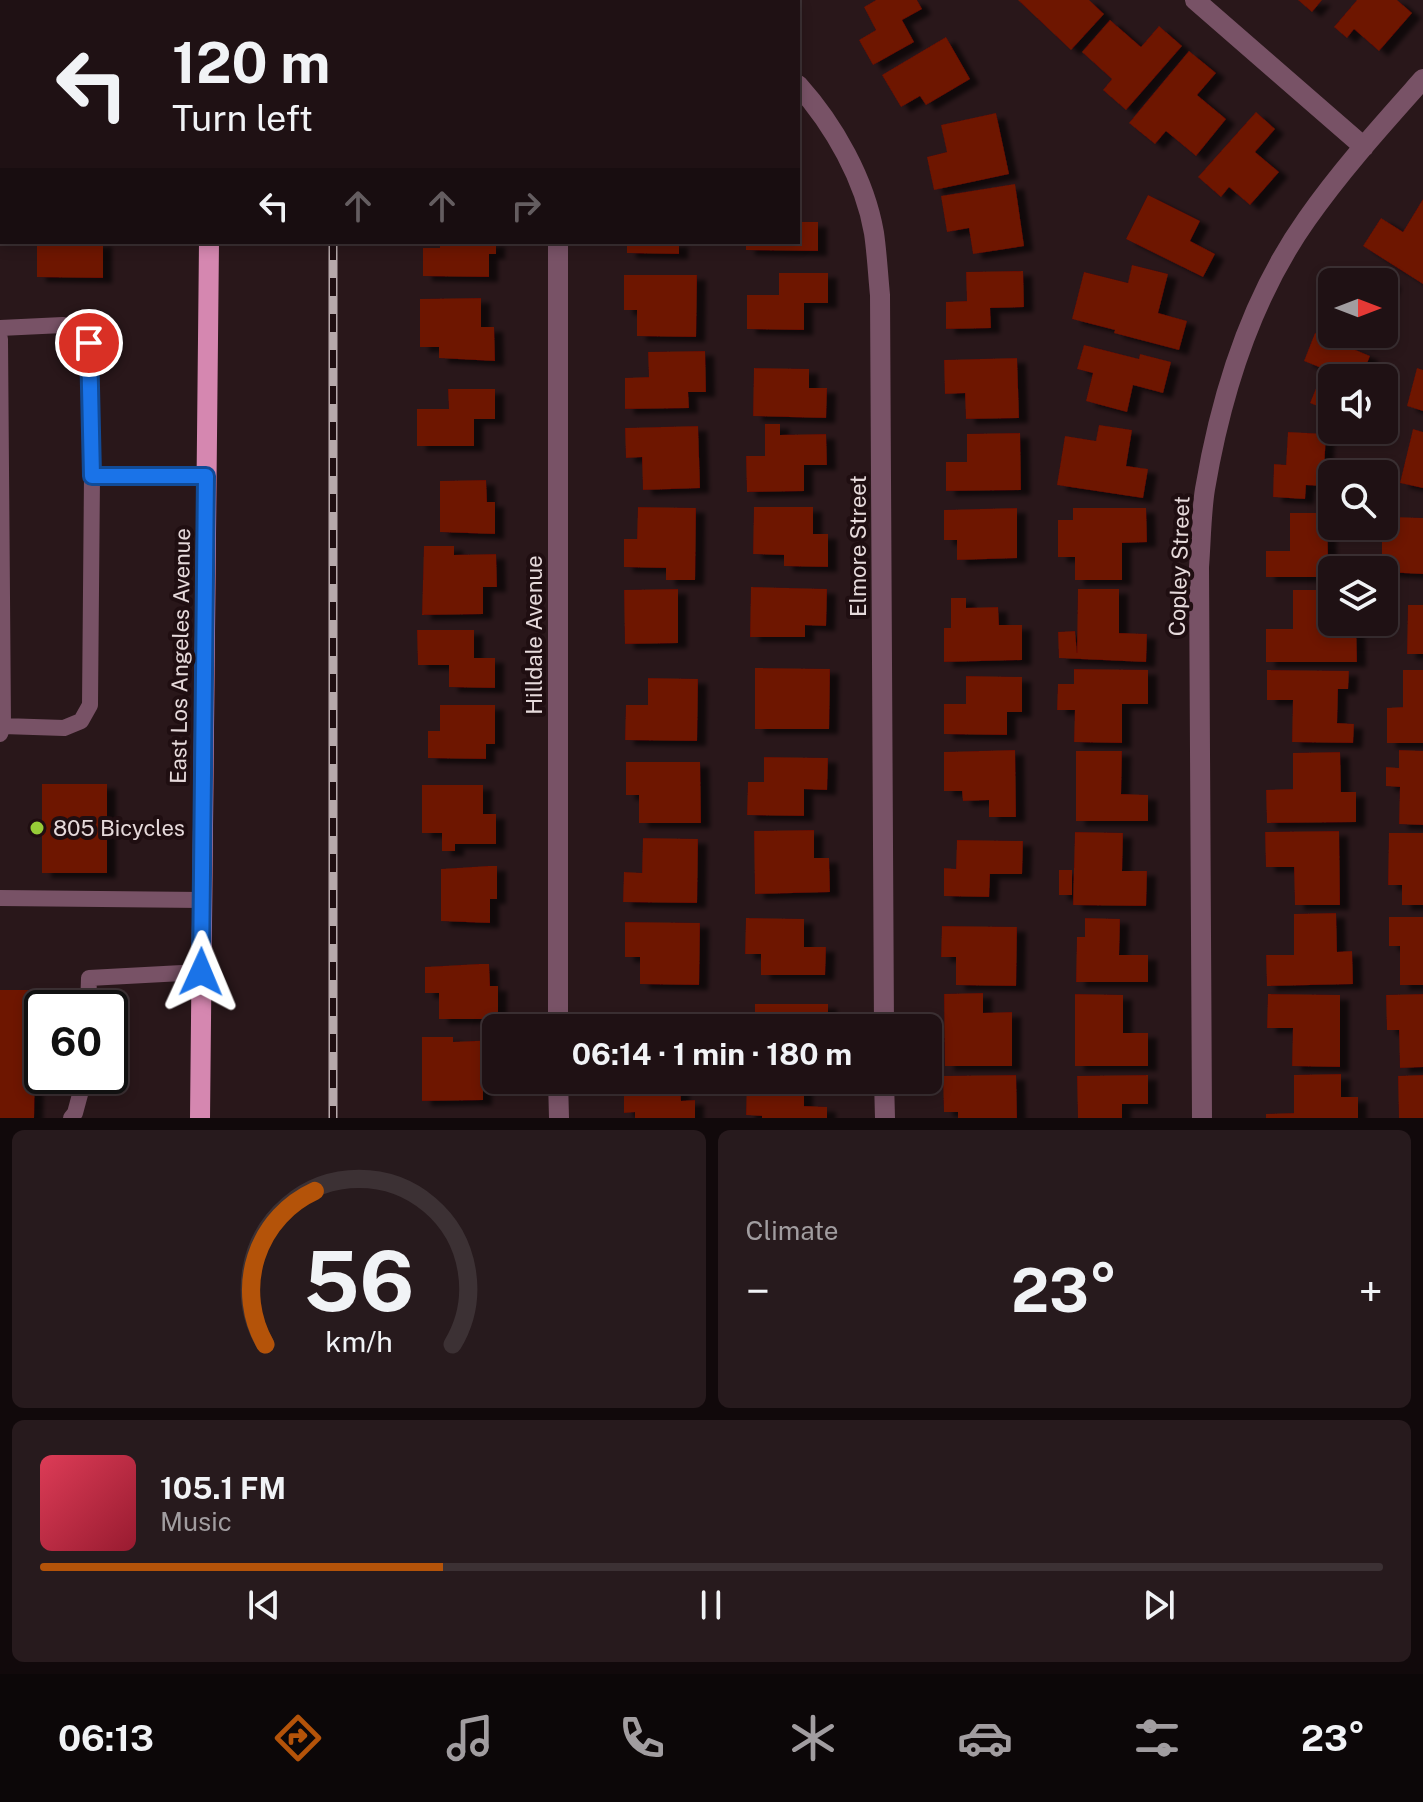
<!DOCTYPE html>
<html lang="en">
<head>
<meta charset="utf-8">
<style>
  body { margin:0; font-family:"Public Sans",sans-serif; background:#271a1d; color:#f1f3f6; height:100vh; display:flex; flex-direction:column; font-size:30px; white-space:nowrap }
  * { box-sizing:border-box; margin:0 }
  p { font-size:26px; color:#a19da0 }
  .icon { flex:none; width:44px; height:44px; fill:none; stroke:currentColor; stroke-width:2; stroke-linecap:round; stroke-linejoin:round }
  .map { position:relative; height:1118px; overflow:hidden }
  .panel { display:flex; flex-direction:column; gap:12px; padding:12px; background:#11090b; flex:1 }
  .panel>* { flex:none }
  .banner { position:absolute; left:0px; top:0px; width:800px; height:244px; box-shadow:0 4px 12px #0003,0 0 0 2px #3c3134; background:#1f1114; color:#f1f3f6; overflow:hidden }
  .needle { width:52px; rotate:90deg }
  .buttons { position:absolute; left:1318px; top:268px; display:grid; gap:16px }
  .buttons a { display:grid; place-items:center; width:80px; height:80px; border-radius:12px; background:#1f1114; box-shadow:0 4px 12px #0003,0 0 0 2px #3c3134; font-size:40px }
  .speed { position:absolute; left:24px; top:990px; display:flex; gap:16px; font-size:40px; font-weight:700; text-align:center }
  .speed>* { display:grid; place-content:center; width:104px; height:104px; border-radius:50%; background:#1f1114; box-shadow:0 4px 12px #0003,0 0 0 2px #3c3134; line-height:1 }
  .speed .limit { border:4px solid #111; border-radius:12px; background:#fff; color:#111 }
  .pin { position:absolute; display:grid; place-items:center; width:68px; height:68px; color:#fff; margin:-34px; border:4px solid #fff; border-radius:50%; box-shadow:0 2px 8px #0007 }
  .me { position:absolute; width:88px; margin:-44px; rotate:1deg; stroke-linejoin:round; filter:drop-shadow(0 0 6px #0008) }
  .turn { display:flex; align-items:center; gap:28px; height:168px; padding:0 40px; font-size:36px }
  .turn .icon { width:104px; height:104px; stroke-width:2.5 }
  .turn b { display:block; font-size:56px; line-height:68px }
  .lanes { display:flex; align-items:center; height:76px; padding:0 40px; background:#0003; justify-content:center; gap:40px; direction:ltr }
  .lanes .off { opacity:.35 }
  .big { font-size:60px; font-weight:700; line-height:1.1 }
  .panel .widget { flex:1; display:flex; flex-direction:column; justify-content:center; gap:12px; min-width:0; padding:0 28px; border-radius:12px; background:#271a1d }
  .panel .dial { align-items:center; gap:0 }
  .dial svg { height:208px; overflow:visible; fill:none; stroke:#3c3134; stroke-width:7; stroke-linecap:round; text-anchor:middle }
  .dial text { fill:#f1f3f6; stroke:none }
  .song { display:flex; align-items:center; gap:24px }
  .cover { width:96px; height:96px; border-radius:12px; background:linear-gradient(135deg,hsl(350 70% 55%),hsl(350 70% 35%)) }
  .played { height:8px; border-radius:4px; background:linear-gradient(90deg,#b45309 30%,#3c3134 30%) }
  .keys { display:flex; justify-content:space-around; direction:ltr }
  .heat { display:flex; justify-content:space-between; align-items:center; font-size:44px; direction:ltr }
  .panel .tiles { flex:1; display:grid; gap:12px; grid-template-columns:1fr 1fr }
  .widget:last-child { grid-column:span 2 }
  .trip { position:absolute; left:482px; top:1014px; width:460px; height:80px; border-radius:12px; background:#1f1114; box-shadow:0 4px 12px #0003,0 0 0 2px #3c3134; font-weight:700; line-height:80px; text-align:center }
  .tabs { display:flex; height:128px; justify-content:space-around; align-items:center; background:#0c0708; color:#a19da0 }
  .tabs .icon { width:56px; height:56px }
  .tabs .selected { color:#b45309 }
  .tabs b { font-size:36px; color:#f1f3f6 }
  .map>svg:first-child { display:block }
  .building { fill:#6e1200; filter:url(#shadow) }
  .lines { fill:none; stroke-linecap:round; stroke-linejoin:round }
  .service { stroke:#785266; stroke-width:16 }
  .minor { stroke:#785266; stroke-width:20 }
  .primary { stroke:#d587b0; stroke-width:20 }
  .rail-casing { stroke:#b7a9ab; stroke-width:9 }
  .rail { stroke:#1f0e11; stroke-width:6; stroke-dasharray:18; stroke-linecap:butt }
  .route-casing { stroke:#114b97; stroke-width:20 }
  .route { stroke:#1a73e8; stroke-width:14 }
  .poi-dot { fill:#97cc38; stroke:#1f0e11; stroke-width:3 }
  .labels { text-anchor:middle; stroke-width:8; stroke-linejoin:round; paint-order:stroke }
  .street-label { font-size:22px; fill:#e6dadb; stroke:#1f0e11 }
  .poi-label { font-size:22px; fill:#e6dadb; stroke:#1f0e11; text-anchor:start }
</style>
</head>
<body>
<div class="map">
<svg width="1423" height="1118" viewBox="0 0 1423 1118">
  <defs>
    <filter id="shadow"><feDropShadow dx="9" dy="5" stdDeviation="2" flood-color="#0009"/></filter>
  </defs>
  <rect width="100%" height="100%" fill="#29171a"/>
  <!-- building -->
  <path class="building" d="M876,0H917L922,9L902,20L914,42L873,65L859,40L876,30L864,7Z
    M1018,0H1089L1104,14L1071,50Z
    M1298,0H1322L1312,12Z
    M1357,0H1397L1412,13L1379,51L1354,29L1347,38L1334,27Z
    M1110,20L1141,47L1159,26L1182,46L1126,110L1103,90L1112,79L1082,52Z
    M946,37L970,79L926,105L920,96L901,107L882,75Z
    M1189,51L1216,73L1197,95L1226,119L1196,156L1166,131L1155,144L1129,123Z
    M1256,112L1275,129L1255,152L1279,172L1250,205L1229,187L1221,197L1198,177Z
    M996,113L1009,174L934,190L927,157L947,152L941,125Z
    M1015,184L1024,246L973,254L969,228L947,232L941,196Z
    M1148,195L1200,221L1190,241L1215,254L1203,277L1126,239Z
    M1423,199V284L1363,246L1381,218L1403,232Z
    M798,222H818V251L746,250V242H798Z
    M37,242H103V278L37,277Z
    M440,242H496V254H489V277L423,276V248H440Z
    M627,242H679V254L627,253Z
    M1132,265L1168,274L1158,313L1187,321L1179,350L1114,333L1115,330L1072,319L1084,272L1128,283Z
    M1356,268L1392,283L1384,302V282H1350Z
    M1023,271L1024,307L990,308L991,328L946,329V302L967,301L966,272Z
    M779,273H828V303H804V330L747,329V295H779Z
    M624,275H697L696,337L637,336V310H624Z
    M1332,296V330L1320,324Z
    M481,298V327H494L495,361L439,358V347H420V299Z
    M1315,333L1370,356L1361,378H1332V412L1310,403L1324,369L1304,361Z
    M1343,334H1371L1366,344Z
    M1084,345L1139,359L1140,354L1171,362L1163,393L1133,385L1127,412L1086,401L1093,373L1077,369Z
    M705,351L706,392H688L689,408L625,409V378L649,377L648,352Z
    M1017,358L1019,418L966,419L965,393L945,394L944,360Z
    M754,368L809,369V388H827L826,418L753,416Z
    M1417,368L1423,370V411L1407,406Z
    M448,389H495V419H474V446H417V409H449Z
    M765,424H780V435L826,434L827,465H804V491L747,492L746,456H765Z
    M1099,425L1132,430L1126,466L1148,469L1143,498L1057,485L1065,436L1096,441Z
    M698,426L700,488L643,490L642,457L626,458L625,428Z
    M1413,429L1423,432V488L1400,483Z
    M1288,432L1326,434L1323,486L1306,485L1305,499L1273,497L1274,464L1286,465Z
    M1020,433L1021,490L946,491V462H967V434Z
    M486,480L487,502H495V534L440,532V481Z
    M638,507L696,508L695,580H666V568L624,567V539H637Z
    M754,507H813V534H828V567L784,566V555L753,554Z
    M1017,508V558L957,560V540H944V510Z
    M1073,508H1146L1147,542L1122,543V580H1075V557H1058V520H1073Z
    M1290,513H1327L1328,558L1344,557L1345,570H1332V577H1266V551H1290Z
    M1393,517L1423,518V574L1384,572L1382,570V536H1393Z
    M424,546H454V555L496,554L497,587H483V614L422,615Z
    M751,587L827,589L826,626L805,625V637H750Z
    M678,589V643L625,644L624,590Z
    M1078,589H1119V633L1147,634L1146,662L1059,658L1058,632L1075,631L1077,653Z
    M1293,590H1332V622L1356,624L1357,662H1266V629H1293Z
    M951,598H966V608L998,607L999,625H1022V660L944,662V628H951Z
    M1408,605H1423V654H1407Z
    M417,630H474V658H495V688L449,687V665H418Z
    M755,668L830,669L829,729H755Z
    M1074,669L1148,670V704H1122V743L1074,742L1075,710H1057L1058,684H1074Z
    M1267,670L1349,671L1348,689H1338L1337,723L1354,724L1353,743L1292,742L1293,700H1267Z
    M1403,670H1423V743H1387V708L1403,707Z
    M966,676L1022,677V712H1007V735L944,734V704H966Z
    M648,678L698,679L697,741L625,740L626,705H648Z
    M440,705H495V744H486V759L428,758V731H440Z
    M1015,750L1016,817H989V800L963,801L962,791H944V752Z
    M1399,750L1423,751V825L1399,824L1400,787L1386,786V767L1399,768Z
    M1076,751H1122L1121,794L1148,795V821H1076Z
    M1340,752L1341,792H1356V822L1267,823L1266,790L1293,789V753Z
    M764,757L828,758L827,790L804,789V816L747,815L748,782H764Z
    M626,762H700L701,823H639V795H626Z
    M42,784H107V873H42Z
    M422,785H483V814H496V844H455V851H442V833H422Z
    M814,830V858H829L830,892L755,894L754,831Z
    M1339,831L1340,905H1295L1294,867H1266L1265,832Z
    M1075,832L1123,833L1122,871H1147L1146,906L1073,905Z
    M1389,833H1423V905H1402V885H1388Z
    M643,838L698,839L697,903L623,902L624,872L642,873Z
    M957,840L1023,841L1022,874H990L989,897L944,896V868L956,869Z
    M488,866H497V899H490V923L441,921V869Z
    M1059,870H1072V895H1059Z
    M1336,913L1337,952L1352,951L1353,984L1267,986L1266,955H1294V914Z
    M1389,917H1423V985H1400V946H1389Z
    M746,918L804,919V947H826L825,975H761V954H745Z
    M1085,918L1120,919L1119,955H1148V982H1076L1077,937H1085Z
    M625,922L700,923L699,985L640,984V957H625Z
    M942,926L1017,927L1016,986L956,985V957H941Z
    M479,964H489L490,986H498V1021H484V1019H439V993H425V967Z
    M0,990H42V1058H35L34,1118H0Z
    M983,993V1013L1012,1012V1066H945L944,994Z
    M1075,994L1123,995V1033H1148V1066H1075Z
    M1268,994L1340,995V1067L1292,1066L1293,1028H1267Z
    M1423,994V1067L1400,1068L1399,1030H1387L1386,995Z
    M755,1004H828V1028H755Z
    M644,1012H699V1028H645Z
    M422,1037H453V1042L496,1040V1073H483V1100L422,1101Z
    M1341,1074V1097H1358V1118H1266V1114L1294,1113V1075Z
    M1016,1075L1017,1118H958V1112H944L943,1076Z
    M1148,1075V1104H1122V1118H1078L1077,1076Z
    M1423,1075V1118H1399L1398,1076Z
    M624,1080H680L681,1101L695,1100V1118H635V1112L624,1113Z
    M747,1081L804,1082V1106L827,1107V1118H762V1116L746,1115Z"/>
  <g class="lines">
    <!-- service -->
    <path class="service" d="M0,328L63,325L81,330L89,343L92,476
      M0,339L3,726L0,734
      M3,726L64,728L81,721L90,705L92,476H206
      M0,898L202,900
      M88,1008L89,978L201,972
      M71,1118L75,1113L85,1076"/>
    <!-- minor -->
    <path class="minor" d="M558,0V2
      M665,0L670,2
      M1195,0L1364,147
      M798,85C834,125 865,180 874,233C877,254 878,275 880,295L884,1028
      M0,107H2
      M558,242V1028
      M558,1080L559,1118
      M884,1080L885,1118
      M1202,1118L1199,567C1201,542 1201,514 1205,489C1221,394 1251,298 1307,219C1342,169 1383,124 1423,79"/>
    <!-- primary -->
    <path class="primary" d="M211,2V0
      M200,1118L209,242"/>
    <defs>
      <path id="rail" d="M333,0V2
        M333,242V1118"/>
    </defs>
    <!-- rail casing -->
    <use href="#rail" class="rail-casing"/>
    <!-- rail -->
    <use href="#rail" class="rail"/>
  </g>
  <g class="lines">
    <defs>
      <path id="route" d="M89,343L92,476H206L201,972"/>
    </defs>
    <!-- route casing -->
    <use href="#route" class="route-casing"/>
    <!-- route -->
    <use href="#route" class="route"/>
  </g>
  <!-- markers -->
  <circle class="poi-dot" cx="37" cy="828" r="8"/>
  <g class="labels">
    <!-- street labels -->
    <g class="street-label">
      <text transform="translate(858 546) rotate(-90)" y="8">Elmore Street</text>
      <text transform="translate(1179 566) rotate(-88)" y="8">Copley Street</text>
      <text transform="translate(534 635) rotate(-90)" y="8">Hilldale Avenue</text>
      <text transform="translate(180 656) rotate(-89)" y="8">East Los Angeles Avenue</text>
    </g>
    <!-- poi labels -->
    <g class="poi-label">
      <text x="53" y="836">805 Bicycles</text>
    </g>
  </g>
</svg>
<div class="buttons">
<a><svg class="needle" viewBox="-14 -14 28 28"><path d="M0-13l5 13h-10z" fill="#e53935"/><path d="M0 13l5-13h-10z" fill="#a19da0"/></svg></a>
<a><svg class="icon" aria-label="sound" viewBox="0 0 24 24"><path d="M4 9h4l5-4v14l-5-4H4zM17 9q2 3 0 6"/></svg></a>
<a><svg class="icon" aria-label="search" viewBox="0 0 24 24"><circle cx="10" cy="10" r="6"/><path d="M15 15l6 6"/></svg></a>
<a><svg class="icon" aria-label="layers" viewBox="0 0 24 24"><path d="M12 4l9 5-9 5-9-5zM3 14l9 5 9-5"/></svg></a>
</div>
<div class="speed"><div class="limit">60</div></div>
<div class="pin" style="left:89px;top:343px;background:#d93025"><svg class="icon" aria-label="arrive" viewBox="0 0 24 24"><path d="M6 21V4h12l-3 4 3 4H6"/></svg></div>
<svg class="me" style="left:201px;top:972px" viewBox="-20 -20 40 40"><path d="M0-17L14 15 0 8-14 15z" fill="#1a73e8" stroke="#fff" stroke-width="4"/></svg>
<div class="trip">06:14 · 1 min · 180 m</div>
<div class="banner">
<div class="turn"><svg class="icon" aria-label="left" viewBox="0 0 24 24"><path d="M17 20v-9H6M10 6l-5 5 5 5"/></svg><div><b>120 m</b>Turn left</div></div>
<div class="lanes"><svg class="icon" aria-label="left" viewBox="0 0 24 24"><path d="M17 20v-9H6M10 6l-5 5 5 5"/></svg><svg class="icon off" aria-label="ahead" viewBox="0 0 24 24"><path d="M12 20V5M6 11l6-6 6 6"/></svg><svg class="icon off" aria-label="ahead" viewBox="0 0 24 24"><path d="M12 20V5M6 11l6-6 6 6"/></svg><svg class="icon off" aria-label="right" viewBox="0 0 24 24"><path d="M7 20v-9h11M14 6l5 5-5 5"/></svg></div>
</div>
</div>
<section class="panel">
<div class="tiles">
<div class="widget dial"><svg viewBox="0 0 100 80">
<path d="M14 69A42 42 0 1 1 86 69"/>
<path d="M14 69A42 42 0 0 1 33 10" stroke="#b45309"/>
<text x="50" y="56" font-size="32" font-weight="700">56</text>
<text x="50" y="72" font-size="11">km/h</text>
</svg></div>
<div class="widget"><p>Climate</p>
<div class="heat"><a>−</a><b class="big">23°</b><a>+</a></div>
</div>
<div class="widget">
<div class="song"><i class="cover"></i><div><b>105.1 FM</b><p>Music</p></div></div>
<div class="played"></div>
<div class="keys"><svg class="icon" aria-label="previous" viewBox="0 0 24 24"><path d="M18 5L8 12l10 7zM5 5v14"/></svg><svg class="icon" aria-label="pause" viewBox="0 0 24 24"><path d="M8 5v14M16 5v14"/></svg><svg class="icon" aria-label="next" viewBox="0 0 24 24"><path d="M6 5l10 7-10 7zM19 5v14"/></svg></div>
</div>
</div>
</section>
<nav class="tabs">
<b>06:13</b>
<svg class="icon selected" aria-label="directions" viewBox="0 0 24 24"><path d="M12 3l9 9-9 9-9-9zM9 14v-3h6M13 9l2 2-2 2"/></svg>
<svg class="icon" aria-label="music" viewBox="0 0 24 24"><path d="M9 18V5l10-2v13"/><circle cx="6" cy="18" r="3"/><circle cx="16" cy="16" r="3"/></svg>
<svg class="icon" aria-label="phone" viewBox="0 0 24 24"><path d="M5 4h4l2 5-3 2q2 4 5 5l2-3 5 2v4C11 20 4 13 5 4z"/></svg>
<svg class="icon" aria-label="climate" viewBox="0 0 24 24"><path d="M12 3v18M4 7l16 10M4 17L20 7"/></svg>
<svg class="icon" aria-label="car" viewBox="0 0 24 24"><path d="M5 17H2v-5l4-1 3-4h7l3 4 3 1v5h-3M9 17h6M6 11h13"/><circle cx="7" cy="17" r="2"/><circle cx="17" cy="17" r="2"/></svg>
<svg class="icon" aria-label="filters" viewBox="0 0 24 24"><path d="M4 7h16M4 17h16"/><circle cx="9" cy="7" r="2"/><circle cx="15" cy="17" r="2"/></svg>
<b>23°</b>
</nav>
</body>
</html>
